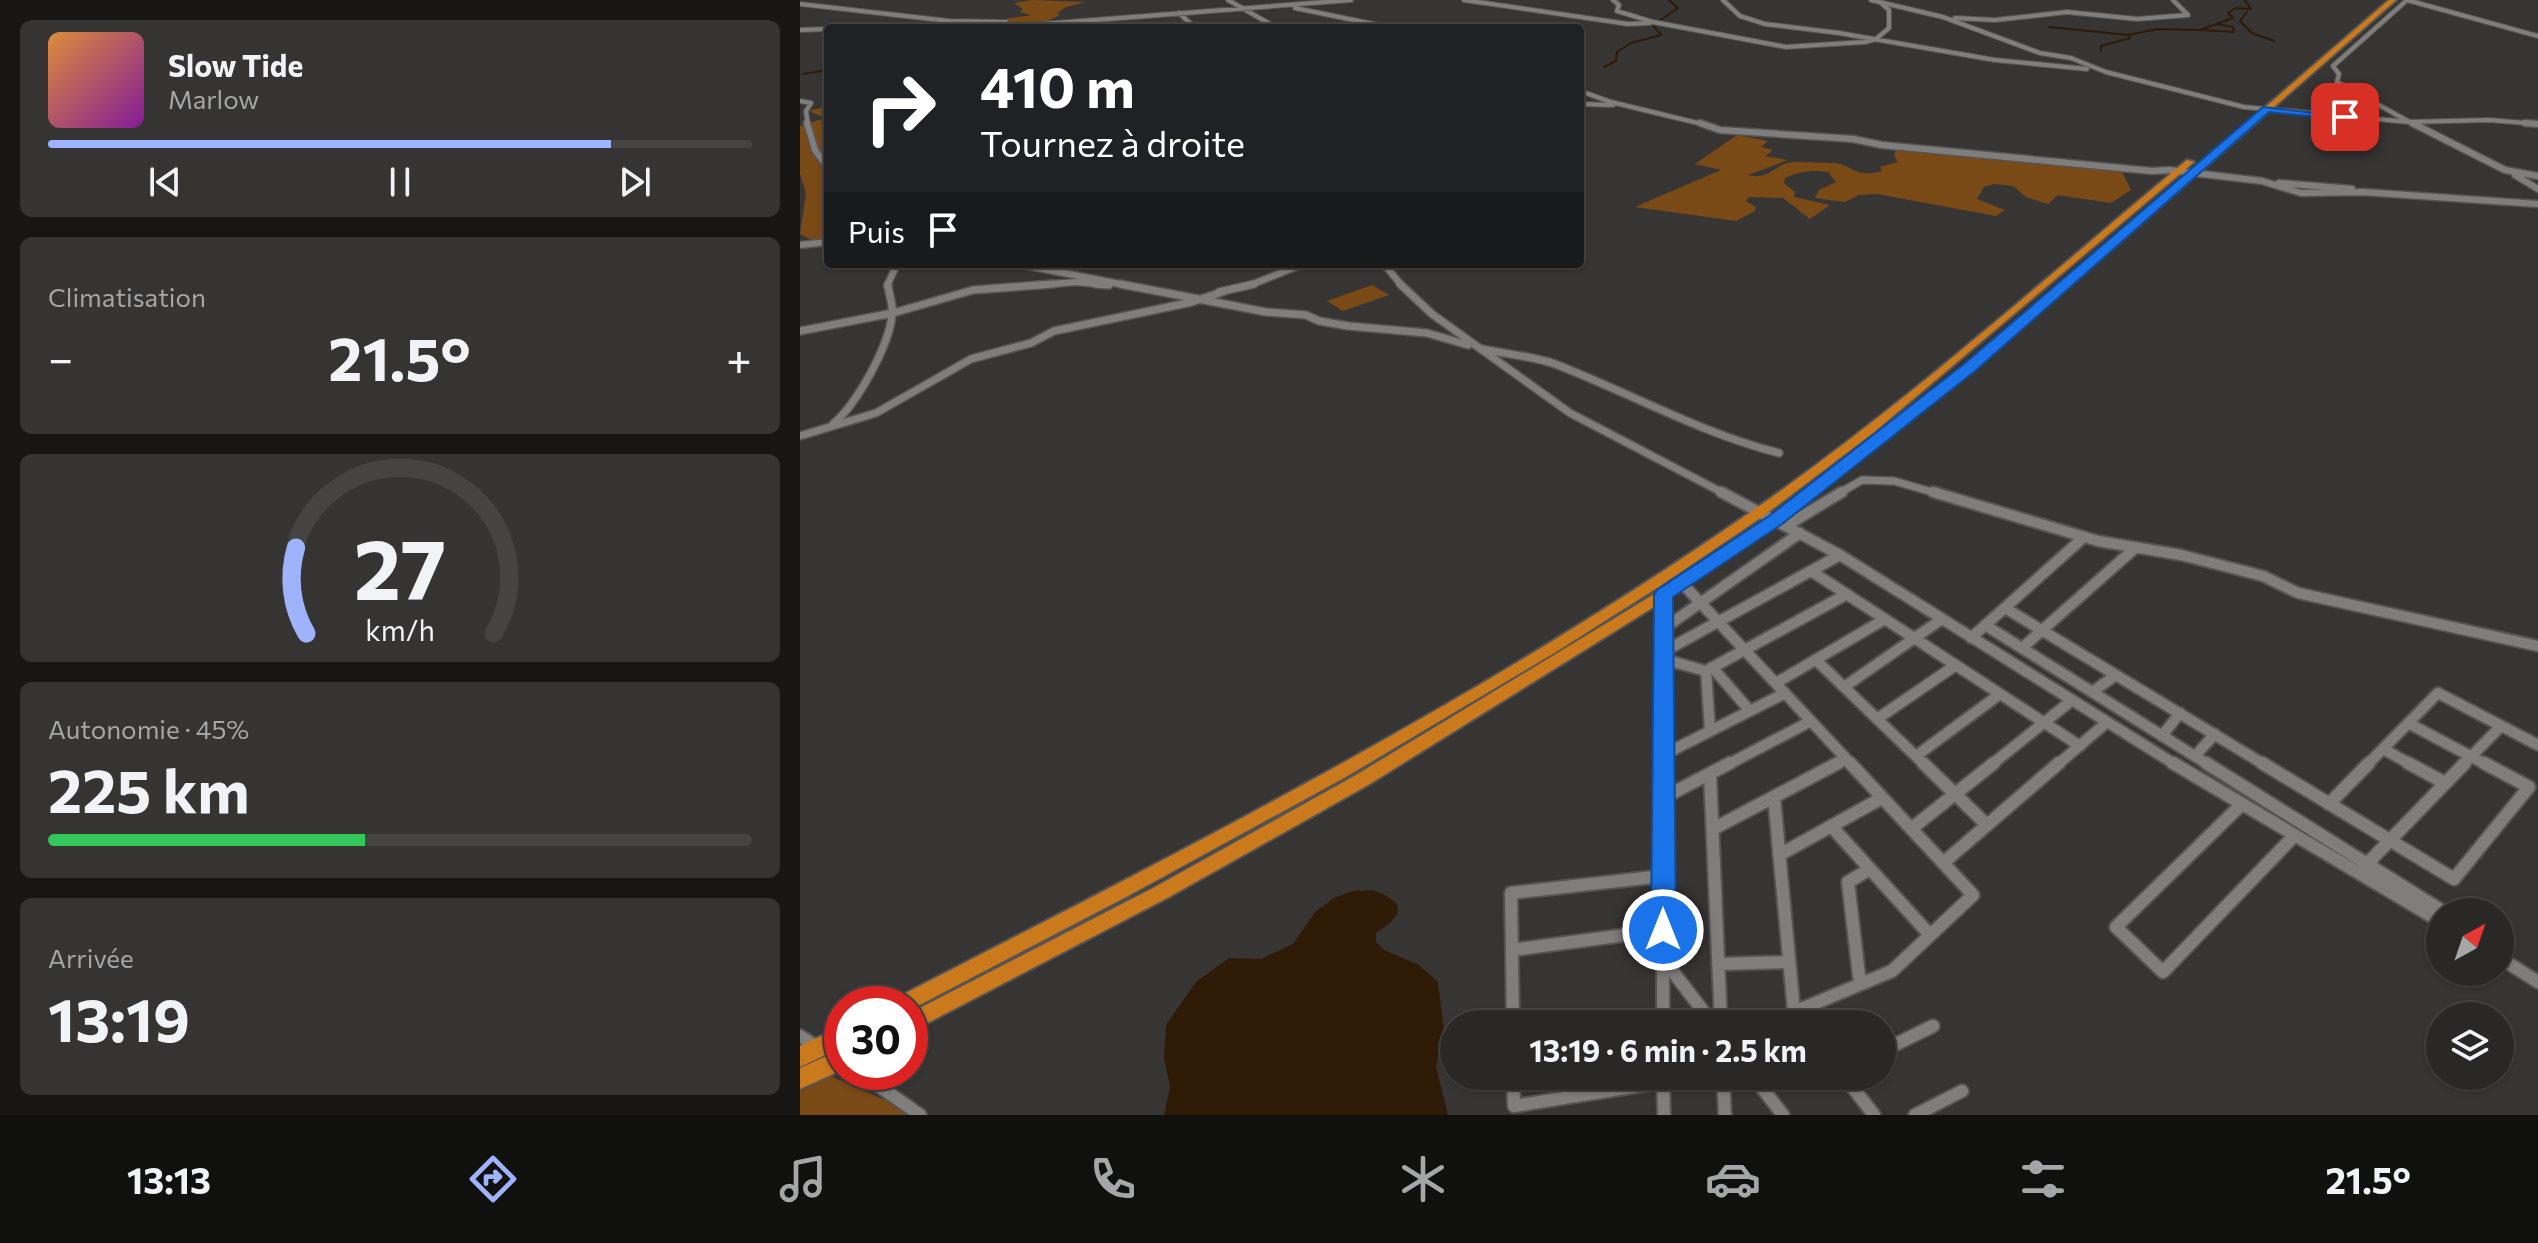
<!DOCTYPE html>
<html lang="fr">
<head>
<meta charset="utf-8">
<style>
  body { margin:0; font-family:Commissioner,sans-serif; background:#353432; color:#f1f3f6; height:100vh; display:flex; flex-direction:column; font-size:30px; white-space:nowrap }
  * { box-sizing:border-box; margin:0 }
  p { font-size:26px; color:#a5a6a7 }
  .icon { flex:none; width:44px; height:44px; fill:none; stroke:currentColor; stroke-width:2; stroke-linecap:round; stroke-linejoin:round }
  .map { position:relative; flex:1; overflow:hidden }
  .side { display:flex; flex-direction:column; gap:20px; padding:20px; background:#171615; width:800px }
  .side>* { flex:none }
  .guide { position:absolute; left:24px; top:24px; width:760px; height:244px; border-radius:8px; box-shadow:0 2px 6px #0004,0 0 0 2px #454443; background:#202124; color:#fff; overflow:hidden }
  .needle { width:52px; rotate:40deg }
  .buttons { position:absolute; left:1626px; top:898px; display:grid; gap:16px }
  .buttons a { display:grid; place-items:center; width:88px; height:88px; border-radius:50%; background:#292826; box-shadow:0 2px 6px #0004,0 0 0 2px #454443; font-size:40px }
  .speed { position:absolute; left:24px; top:986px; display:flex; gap:16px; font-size:40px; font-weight:700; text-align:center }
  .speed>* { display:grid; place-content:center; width:104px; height:104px; border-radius:50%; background:#292826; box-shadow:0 2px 6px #0004,0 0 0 2px #454443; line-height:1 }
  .speed .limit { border:12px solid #d22; background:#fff; color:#111 }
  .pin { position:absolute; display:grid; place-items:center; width:68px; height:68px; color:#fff; margin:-34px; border-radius:16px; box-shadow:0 4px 12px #0006 }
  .me { position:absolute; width:88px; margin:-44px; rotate:0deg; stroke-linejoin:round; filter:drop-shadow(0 0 6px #0008) }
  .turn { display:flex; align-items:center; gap:28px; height:168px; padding:0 24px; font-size:36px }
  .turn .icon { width:104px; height:104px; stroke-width:2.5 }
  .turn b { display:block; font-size:56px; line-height:68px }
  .then { display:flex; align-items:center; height:76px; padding:0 24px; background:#0003; gap:16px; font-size:30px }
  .big { font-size:60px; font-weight:700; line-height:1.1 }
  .side .widget { flex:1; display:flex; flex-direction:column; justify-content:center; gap:12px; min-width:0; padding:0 28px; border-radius:12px; background:#353432 }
  .side .dial { align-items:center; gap:0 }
  .dial svg { height:208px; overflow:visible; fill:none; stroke:#454443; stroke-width:7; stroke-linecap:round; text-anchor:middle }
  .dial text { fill:#f1f3f6; stroke:none }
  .song { display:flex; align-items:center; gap:24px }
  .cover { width:96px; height:96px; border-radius:12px; background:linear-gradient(135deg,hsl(30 70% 55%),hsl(290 70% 35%)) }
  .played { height:8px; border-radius:4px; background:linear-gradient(90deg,#9fb3fd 80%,#454443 80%) }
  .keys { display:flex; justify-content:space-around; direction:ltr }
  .heat { display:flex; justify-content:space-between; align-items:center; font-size:44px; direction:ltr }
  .charge { height:12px; border-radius:6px; background:linear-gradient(90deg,#34c759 45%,#454443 0) }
  .trip { position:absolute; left:640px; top:1010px; width:456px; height:80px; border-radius:40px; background:#292826; box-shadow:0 2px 6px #0004,0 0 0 2px #454443; font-weight:700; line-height:80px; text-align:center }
  .tab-bar { display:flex; height:128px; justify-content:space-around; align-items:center; background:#10100f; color:#a5a6a7 }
  .tab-bar .icon { width:56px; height:56px }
  .tab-bar .current { color:#9fb3fd }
  .tab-bar b { font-size:36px; color:#f1f3f6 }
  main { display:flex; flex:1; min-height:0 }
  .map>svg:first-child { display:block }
  .green { fill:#794916 }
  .water { fill:#2f1a06 }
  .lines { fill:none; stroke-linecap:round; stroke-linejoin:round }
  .stream { stroke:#2f1a06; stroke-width:2 }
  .minor-far4-casing { stroke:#565453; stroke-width:6 }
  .minor-far3-casing { stroke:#565453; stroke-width:9 }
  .minor-far2-casing { stroke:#565453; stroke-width:10 }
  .minor-far1-casing { stroke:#565453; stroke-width:14 }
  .minor-casing { stroke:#565453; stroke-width:16 }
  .highway-casing { stroke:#565453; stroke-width:4 }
  .minor-far4 { stroke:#807e7c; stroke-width:4 }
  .minor-far3 { stroke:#807e7c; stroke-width:6 }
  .minor-far2 { stroke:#807e7c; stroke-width:7 }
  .minor-far1 { stroke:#807e7c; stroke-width:10 }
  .minor { stroke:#807e7c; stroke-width:12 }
  .highway { fill:#ca791d; fill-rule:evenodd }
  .route { fill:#1a73e8; stroke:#114b97; stroke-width:2 }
</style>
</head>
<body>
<main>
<section class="side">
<div class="widget">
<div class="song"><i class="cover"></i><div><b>Slow Tide</b><p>Marlow</p></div></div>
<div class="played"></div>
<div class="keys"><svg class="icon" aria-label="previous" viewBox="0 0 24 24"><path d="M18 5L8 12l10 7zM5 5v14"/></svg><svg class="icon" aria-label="pause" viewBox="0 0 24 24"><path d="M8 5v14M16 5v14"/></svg><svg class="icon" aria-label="next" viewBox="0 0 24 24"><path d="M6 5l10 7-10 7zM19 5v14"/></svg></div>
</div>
<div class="widget"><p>Climatisation</p>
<div class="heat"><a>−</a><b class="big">21.5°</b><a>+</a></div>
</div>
<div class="widget dial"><svg viewBox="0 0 100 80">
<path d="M14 69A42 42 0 1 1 86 69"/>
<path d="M14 69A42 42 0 0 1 10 36" stroke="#9fb3fd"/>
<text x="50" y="56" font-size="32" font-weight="700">27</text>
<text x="50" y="72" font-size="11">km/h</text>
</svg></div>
<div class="widget"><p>Autonomie · 45%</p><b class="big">225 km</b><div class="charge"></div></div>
<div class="widget"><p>Arrivée</p><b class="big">13:19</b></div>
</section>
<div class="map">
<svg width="1738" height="1115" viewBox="0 0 1738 1115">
  <rect width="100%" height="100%" fill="#373533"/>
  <!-- green -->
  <path class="green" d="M231,0L286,2L266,7L257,13L260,15L243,23L180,28L183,22L232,15L220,12L223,9L214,3Z
    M28,106V240L14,241L0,234L6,193L0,174V126L25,118L9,111Z
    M937,135L968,141L961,147L973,150L965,156L988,160L948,175C969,181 976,162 995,162C1007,162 1022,163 1033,163C1053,164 1053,179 1082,171L1080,167L1098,162L1094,156L1097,146L1320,168L1331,190L1311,203L1258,195L1248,204L1226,197L1213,186L1194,184L1184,187L1177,199L1205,210L1196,216L1077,194L1059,195L1045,202L1015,198L1019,190L1036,182L1028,172C1011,170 1001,171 985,178L984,183L995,192L994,197L1030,205L1010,219L983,198L949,197L946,201L956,207L955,211L936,221L835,207L921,170L895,164Z
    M572,285L589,295L543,311L527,301Z
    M26,1074L119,1115H0V1077Z"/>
  <!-- water -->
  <path class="water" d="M572,890C608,902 604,915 576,933V942L584,950L619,965L638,982L644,1031L636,1066L648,1115H364L370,1087L364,1058L366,1025L396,982L429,958L461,959L493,944L515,912L534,898L552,891Z"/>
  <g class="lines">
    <!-- stream -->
    <path class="stream" d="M1447,12L1440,21L1452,33L1474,41
      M1249,27L1328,35L1358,29L1400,30L1433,18L1428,13L1436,8L1451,9L1445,0
      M1401,30L1434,32L1433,27L1418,24
      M1301,51V46L1330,38V35
      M804,67L816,61L817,52L831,43L861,35L853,25L878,8L869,0
      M3,74L28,70"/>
    <defs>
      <path id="minor-far4" d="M428,0L477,28
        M664,0L828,24L850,23
        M813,0L819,5L817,11L853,22L986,47L1065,42L1076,39L1089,28V10L1081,3
        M923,0L940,16L965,24L1039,33L1195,60L1287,69
        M1071,0L1143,17L1240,53L1271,58L1306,72L1444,107L1609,122L1689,120L1738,124
        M1607,0L1738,36
        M1606,1L1533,66L1539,74L1537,82L1615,125
        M0,4L149,21L206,22
        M495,8L593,28
        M379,13L391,24L389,28
        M1155,18L1195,20L1267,12L1337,19L1388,15L1373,0
        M192,28L551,0
        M0,30L28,29
        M780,91L811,102L906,125
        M0,101L11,103L6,111L8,125
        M780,104L813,105"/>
      <path id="minor-far3" d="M7,123L15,150L28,168
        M900,123L920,130L1053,139L1082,145L1352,171L1369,170L1462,181L1501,193L1563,192L1738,204
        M1612,123L1705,170L1738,176
        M1725,123L1738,124
        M1715,175L1738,189
        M1479,183L1552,189
        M0,245L28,242
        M218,264L330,286
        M584,264L602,286
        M87,286L97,264
        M228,286L276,282L309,285
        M448,286L503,264"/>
      <path id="minor-far2" d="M295,284L309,285
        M320,284L466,312L506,315L519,321L548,326L627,333L668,345
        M600,284L632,314L770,413L925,494
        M419,292L454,284
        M0,331L93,313L173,290L253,284
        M682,349C705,354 732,356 755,364C830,393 900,433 979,453
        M33,424C57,404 89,346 92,315C94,305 88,293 88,284
        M0,436L76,413L171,359L231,343L254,331L392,302L425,291
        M1038,494L1062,480L1094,481L1139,494"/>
      <path id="minor-far1" d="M921,492L1040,555L1376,765
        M1133,492L1298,541L1381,555L1463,576L1498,593L1738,646
        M986,526L1042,492
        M1011,571L1280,746
        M882,583L1052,765
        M863,595V765
        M1205,608L1465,765
        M1185,625L1409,765
        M863,629L1000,533
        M1171,638L1284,537
        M1222,648L1334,549
        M863,652L1040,555
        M863,659L906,671L1047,594
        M1016,660L1125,765
        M912,667L950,711
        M906,671L910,731
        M976,683L1085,619
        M1044,687L1142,619
        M1292,692L1316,675
        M1077,719L1156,665
        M1608,723L1687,765
        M1362,736L1380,713
        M1583,749L1612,765
        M863,755L985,693
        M1116,756L1200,694
        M1395,756L1415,734
        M927,765L1011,721
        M1035,765L1046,759
        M1191,765L1271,701
        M1257,765L1306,723
        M1567,765L1638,693L1738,745
        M1663,765L1701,726"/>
      <path id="minor" d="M863,763V1024
        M1123,763L1187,825
        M1373,763L1640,921
        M1406,763L1644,912
        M1462,763L1654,879L1729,787L1684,763
        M1608,763L1645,783
        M910,774L921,1024
        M974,797L994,1012L1003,1024
        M863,798L930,763
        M1442,804L1316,927L1363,972L1495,835
        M1529,804L1569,763
        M1031,826L1130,935
        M913,829L1038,763
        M1111,829L1194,763
        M979,855L1082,798
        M1143,863L1259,763
        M1563,868L1665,763
        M712,950L863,930
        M1700,958L1738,982
        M864,960L913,1024
        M918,964L989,962
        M1060,984L1048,882L1070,869
        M994,1012L1092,971L1173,895L1050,763
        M713,1024L711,893L863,876
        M0,1036L17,1047
        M1082,1051L1133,1026
        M59,1072L120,1115
        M713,1076L714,1106L863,1082
        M923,1076L925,1115
        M953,1076L983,1115
        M1044,1076L1074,1115
        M863,1078L864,1115
        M1115,1115L1162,1091"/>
      <path id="highway" d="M1589,0H1596L1174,370L980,523L881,590L568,785L369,897L110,1032V1013L355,887L556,775L871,584L970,517L1166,366Z
        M1387,160L1394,162L1073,433L962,517L860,586L756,652L544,778L328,896L110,1010V1004H93L96,998C388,848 682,699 952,511C1105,405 1244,279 1387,160Z
        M42,1026V1047L0,1067V1046Z
        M42,1049V1070L0,1089V1068Z"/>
    </defs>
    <!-- minor-far4 casing -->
    <use href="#minor-far4" class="minor-far4-casing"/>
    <!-- minor-far3 casing -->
    <use href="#minor-far3" class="minor-far3-casing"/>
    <!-- minor-far2 casing -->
    <use href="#minor-far2" class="minor-far2-casing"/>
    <!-- minor-far1 casing -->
    <use href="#minor-far1" class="minor-far1-casing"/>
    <!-- minor casing -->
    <use href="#minor" class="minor-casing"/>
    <!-- highway casing -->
    <use href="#highway" class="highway-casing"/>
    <!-- minor-far4 -->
    <use href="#minor-far4" class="minor-far4"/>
    <!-- minor-far3 -->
    <use href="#minor-far3" class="minor-far3"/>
    <!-- minor-far2 -->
    <use href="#minor-far2" class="minor-far2"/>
    <!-- minor-far1 -->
    <use href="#minor-far1" class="minor-far1"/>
    <!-- minor -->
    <use href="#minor" class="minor"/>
    <!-- highway -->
    <use href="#highway" class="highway"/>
  </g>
  <!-- route -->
  <path class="route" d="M1463,107L1550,117L1545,120L1469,112L1175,371L982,524L873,597L876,930L872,938L863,941L855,938L851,930L854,595L857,590L969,516L1164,364Z"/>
</svg>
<div class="buttons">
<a><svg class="needle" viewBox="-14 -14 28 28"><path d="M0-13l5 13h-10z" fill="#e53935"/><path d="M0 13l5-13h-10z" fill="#a5a6a7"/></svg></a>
<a><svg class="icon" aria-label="layers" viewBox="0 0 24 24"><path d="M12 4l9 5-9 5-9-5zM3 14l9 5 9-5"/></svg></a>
</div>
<div class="speed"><div class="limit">30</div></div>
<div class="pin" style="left:1545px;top:117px;background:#d93025"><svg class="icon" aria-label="arrive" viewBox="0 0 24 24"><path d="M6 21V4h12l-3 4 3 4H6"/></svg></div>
<svg class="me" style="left:863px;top:930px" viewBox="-20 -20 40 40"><circle r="17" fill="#1a73e8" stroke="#fff" stroke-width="3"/><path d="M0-11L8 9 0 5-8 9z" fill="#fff"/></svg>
<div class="trip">13:19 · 6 min · 2.5 km</div>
<div class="guide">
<div class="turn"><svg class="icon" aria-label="right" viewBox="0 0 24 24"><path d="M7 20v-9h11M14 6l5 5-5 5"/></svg><div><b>410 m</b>Tournez à droite</div></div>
<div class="then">Puis<svg class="icon" aria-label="arrive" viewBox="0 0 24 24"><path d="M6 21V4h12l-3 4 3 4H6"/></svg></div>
</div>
</div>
</main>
<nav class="tab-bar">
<b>13:13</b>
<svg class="icon current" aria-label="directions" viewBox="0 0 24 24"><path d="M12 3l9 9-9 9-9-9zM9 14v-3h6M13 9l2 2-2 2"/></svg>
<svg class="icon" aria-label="music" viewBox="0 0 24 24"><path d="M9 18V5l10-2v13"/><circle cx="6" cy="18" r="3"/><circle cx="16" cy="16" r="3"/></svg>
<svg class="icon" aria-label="phone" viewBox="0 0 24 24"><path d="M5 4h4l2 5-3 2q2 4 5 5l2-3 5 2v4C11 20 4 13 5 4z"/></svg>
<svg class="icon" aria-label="climate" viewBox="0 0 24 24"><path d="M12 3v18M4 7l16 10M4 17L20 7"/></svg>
<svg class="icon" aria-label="car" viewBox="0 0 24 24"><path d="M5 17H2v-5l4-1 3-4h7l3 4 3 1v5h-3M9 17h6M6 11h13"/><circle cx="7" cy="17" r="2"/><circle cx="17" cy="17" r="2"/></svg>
<svg class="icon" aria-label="filters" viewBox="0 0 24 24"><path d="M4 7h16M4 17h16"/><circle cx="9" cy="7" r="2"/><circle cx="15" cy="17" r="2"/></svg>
<b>21.5°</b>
</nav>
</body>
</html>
